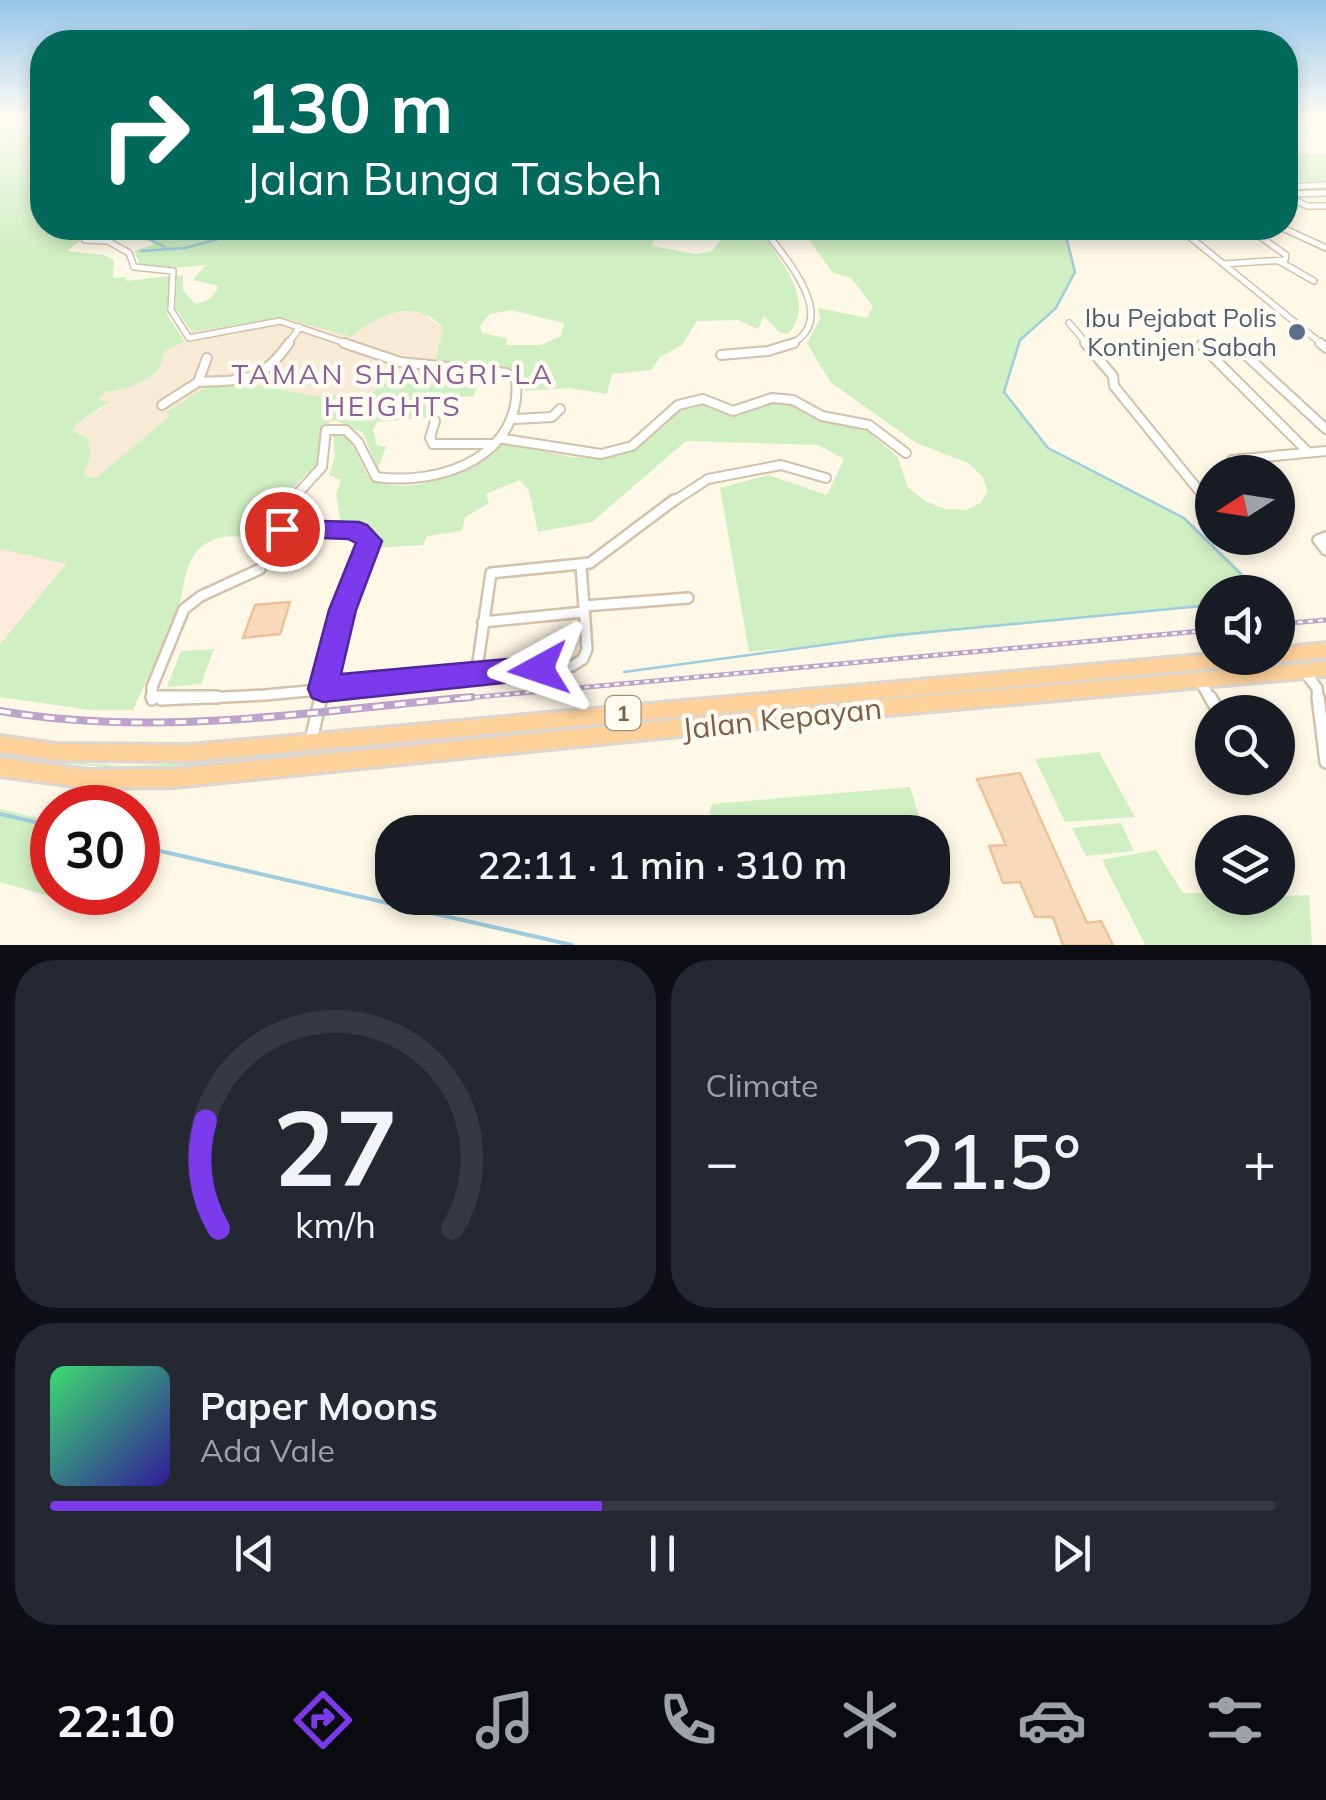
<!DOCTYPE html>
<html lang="en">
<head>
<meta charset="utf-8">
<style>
  body { margin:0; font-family:Mulish,sans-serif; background:#242831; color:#f1f3f6; height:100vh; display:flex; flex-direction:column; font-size:38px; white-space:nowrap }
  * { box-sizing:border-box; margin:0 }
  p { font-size:32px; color:#9ea1a6 }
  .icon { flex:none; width:55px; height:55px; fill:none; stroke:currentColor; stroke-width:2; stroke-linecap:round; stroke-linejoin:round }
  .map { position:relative; height:945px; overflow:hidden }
  .details { display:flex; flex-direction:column; gap:15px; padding:15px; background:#0d0f14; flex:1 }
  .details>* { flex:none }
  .banner { position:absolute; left:30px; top:30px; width:1268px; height:210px; border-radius:40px; box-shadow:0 5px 15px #0003; background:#00695c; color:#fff; overflow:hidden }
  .needle { width:65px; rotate:258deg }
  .controls { position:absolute; left:1195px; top:455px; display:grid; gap:20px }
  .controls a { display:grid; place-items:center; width:100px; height:100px; border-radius:50%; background:#171b24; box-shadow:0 5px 15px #0003; font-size:50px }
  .speed { position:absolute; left:30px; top:785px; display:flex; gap:20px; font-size:50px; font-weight:700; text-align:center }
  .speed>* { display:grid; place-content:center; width:130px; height:130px; border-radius:50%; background:#171b24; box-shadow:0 5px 15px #0003; line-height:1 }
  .speed .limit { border:15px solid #d22; background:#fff; color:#111 }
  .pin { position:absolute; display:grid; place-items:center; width:85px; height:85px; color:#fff; margin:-42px; border:5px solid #fff; border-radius:50%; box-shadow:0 2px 10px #0007 }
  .me { position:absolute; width:110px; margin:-55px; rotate:265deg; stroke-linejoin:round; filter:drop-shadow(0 0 8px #0008) }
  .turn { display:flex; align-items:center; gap:35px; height:210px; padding:0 50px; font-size:45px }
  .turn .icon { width:130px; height:130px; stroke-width:2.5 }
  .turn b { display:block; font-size:70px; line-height:85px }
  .big { font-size:75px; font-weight:600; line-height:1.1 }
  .details .widget { flex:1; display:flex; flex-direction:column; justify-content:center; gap:15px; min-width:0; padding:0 35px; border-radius:40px; background:#242831 }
  .details .dial { align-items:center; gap:0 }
  .dial svg { height:260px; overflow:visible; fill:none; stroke:#363941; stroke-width:7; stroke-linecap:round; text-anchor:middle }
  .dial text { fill:#f1f3f6; stroke:none }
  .song { display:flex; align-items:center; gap:30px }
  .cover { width:120px; height:120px; border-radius:15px; background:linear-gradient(135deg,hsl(140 70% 55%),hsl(250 70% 35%)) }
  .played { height:10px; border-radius:5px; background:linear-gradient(90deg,#7c3aed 45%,#363941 45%) }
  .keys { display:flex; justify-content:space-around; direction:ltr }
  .heat { display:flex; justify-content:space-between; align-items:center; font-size:55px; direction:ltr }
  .details .tiles { flex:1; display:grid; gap:15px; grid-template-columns:1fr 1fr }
  .widget:last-child { grid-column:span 2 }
  .trip { position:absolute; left:375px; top:815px; width:575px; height:100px; border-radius:40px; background:#171b24; box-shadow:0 5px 15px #0003; font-weight:600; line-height:100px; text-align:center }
  .tab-bar { display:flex; height:160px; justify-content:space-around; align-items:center; background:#090b0e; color:#9ea1a6 }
  .tab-bar .icon { width:70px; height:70px }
  .tab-bar .active { color:#7c3aed }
  .tab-bar b { font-size:45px; color:#f1f3f6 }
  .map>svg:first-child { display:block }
  .residential { fill:#f7ebd5 }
  .commercial { fill:#ffeadb }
  .green { fill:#d0efc3; fill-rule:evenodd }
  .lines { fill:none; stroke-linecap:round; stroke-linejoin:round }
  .stream-far1 { stroke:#9ecdde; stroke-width:2.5 }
  .stream { stroke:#9ecdde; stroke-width:4 }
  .building { fill:#f7dabc; stroke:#ecc29a; stroke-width:2.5 }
  .minor-far3-casing { stroke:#d3c1ab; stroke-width:8 }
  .minor-far2-casing { stroke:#d3c1ab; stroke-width:12 }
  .minor-far1-casing { stroke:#d3c1ab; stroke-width:14 }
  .minor-casing { stroke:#d3c1ab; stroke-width:16 }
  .tertiary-casing { stroke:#d3c1ab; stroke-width:9 }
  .trunk-casing { stroke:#ddd6cf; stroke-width:6 }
  .minor-far3 { stroke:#fff; stroke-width:5 }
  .minor-far2 { stroke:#fff; stroke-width:8 }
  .minor-far1 { stroke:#fff; stroke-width:9 }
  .minor { stroke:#fff; stroke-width:11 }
  .tertiary { stroke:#fff; stroke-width:6 }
  .trunk { fill:#ffd29b; fill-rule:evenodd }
  .rail-far1-casing { stroke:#bda3cb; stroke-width:5 }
  .rail-casing { stroke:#bda3cb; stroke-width:8 }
  .rail-far1 { stroke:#fffbf0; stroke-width:2.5; stroke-dasharray:5; stroke-linecap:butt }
  .rail { stroke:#fffbf0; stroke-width:4; stroke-dasharray:11; stroke-linecap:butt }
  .route { fill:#7c3aed; stroke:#51269a; stroke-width:2.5 }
  .service-dot { fill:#5c6f8a; stroke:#fffbf0; stroke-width:4 }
  .labels { text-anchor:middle; stroke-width:9; stroke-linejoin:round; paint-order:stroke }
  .shield { fill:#fffbf0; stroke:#a38e7a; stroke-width:2.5 }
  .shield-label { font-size:22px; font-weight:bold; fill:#7c6048 }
  .service-label { font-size:25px; fill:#4e5e75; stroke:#fffbf0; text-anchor:end }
  .neighbourhood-label { font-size:28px; letter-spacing:2.5px; fill:#8c5f99; stroke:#fffbf0 }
  .near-street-label { font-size:30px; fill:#7c6048; stroke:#fffbf0 }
</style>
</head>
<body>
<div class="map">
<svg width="1326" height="945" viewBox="0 0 1326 945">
  <rect width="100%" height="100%" fill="#fff8e7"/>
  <!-- residential -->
  <path class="residential" d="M408,311L422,313L443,328L435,364L418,368L403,381L383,382L372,393L312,396L253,384L209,385L96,478L83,476L91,453L87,438L73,431L77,423L102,408L107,402L97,400L106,391L159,367L166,350L185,342L192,332L286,318L351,336L376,316Z"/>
  <!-- commercial -->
  <path class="commercial" d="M0,549L66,564L0,644Z"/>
  <!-- green -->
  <path class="green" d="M0,118H42V228H675L669,235L656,232L652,246L696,254L712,251L730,228H759C777,258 819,301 788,334L779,332L764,316L758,329L738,320L697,321L682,345L660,357L652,370L612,374L607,394L569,388L526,391L517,372L435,364L443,328C416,296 376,315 351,337L285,318L192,332L175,308L177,276L183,275V290L195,304C207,301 214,299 218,286L193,280L206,265L175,268L140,265L134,251L155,244C120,226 98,225 67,251L104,255L114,260L113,278L126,277V281L170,276L167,315L185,342L166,350C163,355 163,361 160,366C151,381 122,392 106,391L98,400L109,402L77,423L73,431L87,438L91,453L84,476L96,478L170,416L167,412L209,385L252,384L313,396L372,393C386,379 402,381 418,368L479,377L474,396L436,399L432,417L377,422L373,430L377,445L386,447L378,469L363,433L335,420C313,428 321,444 318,463L278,502L268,518L275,531L263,545C244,533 216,532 198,550C184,565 184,591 178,609C166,644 148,677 133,710H90L0,697V644L66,564L0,549ZM511,310L564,323L561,336L541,345H506L507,338L482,333L480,326L490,314Z
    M1321,153L1326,156V182L1285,181V155Z
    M801,228L864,237L924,230L922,228H1064L1075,272L1056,308L1020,340L1004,392L1048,448L1184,518L1230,560L1259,592H1212V605L749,652L720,488L768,475L827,495L844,459L818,445L686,441L592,522L538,532L529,491L520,480L486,494L489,503L465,517L462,531L427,536L423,545L375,548L376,540L362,528L341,526L336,493L341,480L329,475L335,456L333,433C356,435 358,464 371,479C421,500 463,467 504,443C540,449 584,465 620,455C653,446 670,400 705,403C715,404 724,413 734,416L764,403H791L820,418L865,429L897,456L908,487L925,501L945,509L966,510L980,503L988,492L983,477L968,463L916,443L830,382L807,343L820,319L818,308L867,318L873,306L851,278L832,272Z
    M214,649L201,684L167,687L181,651Z
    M1326,656V660L869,699L213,765L124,769L21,759L125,766L214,762L868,696Z
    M1099,752L1135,817L1065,822L1035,759Z
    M910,787L924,832H803L709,814L712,804Z
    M0,809L52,821V892L76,893L59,899L0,882Z
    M1121,823L1134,851L1086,856L1072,828Z
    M1156,850L1183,893H1212V898L1309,895L1312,945H1145L1102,860Z"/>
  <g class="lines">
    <!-- stream-far1 -->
    <path class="stream-far1" d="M89,228L85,230L93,231
      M1064,228L1075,272L1056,308L1020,340L1004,392L1048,448L1184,518L1259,592
      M91,229L130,230L165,247
      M141,251L185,248L259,228
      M624,672L897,635L1212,605"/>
    <!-- stream -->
    <path class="stream" d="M0,814L52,826
      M138,846L572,945"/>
  </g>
  <!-- building -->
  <path class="building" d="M290,602L280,634L243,638L255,605Z
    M1020,773L1087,923L1101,921L1113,945H1063L1053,917H1035L1020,882L1003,883L989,846L1006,845L977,779Z"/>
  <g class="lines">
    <defs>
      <path id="minor-far3" d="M1285,187L1326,185
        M1285,194L1326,193
        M1285,195L1307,206H1326
        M763,228C785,258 842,320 789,345
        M1179,228L1323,345
        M1283,228L1326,248
        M85,240L108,241L129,253L134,267L173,271L171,310L189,338L280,321L351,345
        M1279,261L1314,281
        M1223,264L1285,260L1286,255L1248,228
        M1069,323L1088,345
        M287,345L300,327"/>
      <path id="minor-far2" d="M1085,343L1113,376L1114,386L1209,503
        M1320,343L1326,348
        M1201,345L1308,452
        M1236,346L1326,429
        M721,355L768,351L794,343
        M207,358L198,382C244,380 261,383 289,343
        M162,405L198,382
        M516,419L552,417L560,409
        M435,421L430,438L433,444H494
        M504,439L601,454L632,446L678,405L703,399L733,411L772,398L793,400L822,416L869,425L906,453
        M1240,472L1232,460L1326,451
        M289,503L322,467L326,430H346L358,442L376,477C442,486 524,456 516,378L506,373L400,362L344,343
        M671,503L708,479L781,465L826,478"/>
      <path id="minor-far1" d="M291,500L274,520L282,529H340L370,541L342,610L321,700
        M1207,500L1212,506
        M1326,537L1318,540L1326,550
        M584,606L688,598
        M483,622L584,612
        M1304,671L1317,688L1318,700
        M476,675L491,573L590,563L674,500
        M1200,681L1211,700
        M152,700V687L184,609L201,596L260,569
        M161,700L265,695L572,666L583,659L587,649L581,566"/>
      <path id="minor" d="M152,697H217
        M1210,697L1219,712
        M1318,697L1326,762
        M311,740L321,697
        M1245,778L1248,788"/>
      <path id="tertiary" d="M1321,118L1326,124"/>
      <path id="trunk" d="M1326,643V657L1278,662L1271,658H1278V648Z
        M1212,654V658H1254L1252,663L1246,665L189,761L56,760L0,752V736L56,744L189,745Z
        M1326,662V676L877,716L174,787L89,788L0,776V758L89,770L174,769L877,700Z"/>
    </defs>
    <!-- minor-far3 casing -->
    <use href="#minor-far3" class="minor-far3-casing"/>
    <!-- minor-far2 casing -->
    <use href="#minor-far2" class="minor-far2-casing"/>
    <!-- minor-far1 casing -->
    <use href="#minor-far1" class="minor-far1-casing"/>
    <!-- minor casing -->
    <use href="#minor" class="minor-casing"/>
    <!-- tertiary casing -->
    <use href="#tertiary" class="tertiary-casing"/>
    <!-- trunk casing -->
    <use href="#trunk" class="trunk-casing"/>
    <!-- minor-far3 -->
    <use href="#minor-far3" class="minor-far3"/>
    <!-- minor-far2 -->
    <use href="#minor-far2" class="minor-far2"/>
    <!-- minor-far1 -->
    <use href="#minor-far1" class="minor-far1"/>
    <!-- minor -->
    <use href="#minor" class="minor"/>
    <!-- tertiary -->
    <use href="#tertiary" class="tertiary"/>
    <!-- trunk -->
    <use href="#trunk" class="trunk"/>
    <defs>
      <path id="rail-far1" d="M1278,624L1326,620
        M445,700L1212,630"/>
      <path id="rail" d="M0,711C157,738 315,711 472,697"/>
    </defs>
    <!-- rail-far1 casing -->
    <use href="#rail-far1" class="rail-far1-casing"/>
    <!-- rail casing -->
    <use href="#rail" class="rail-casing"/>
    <!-- rail-far1 -->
    <use href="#rail-far1" class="rail-far1"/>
    <!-- rail -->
    <use href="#rail" class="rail"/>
  </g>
  <!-- sky -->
  <linearGradient id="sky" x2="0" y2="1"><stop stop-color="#95c5e9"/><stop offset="0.47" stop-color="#fffcf4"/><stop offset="1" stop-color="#fffcf4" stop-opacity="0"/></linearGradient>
  <rect width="1326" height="250" fill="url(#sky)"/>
  <!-- route -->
  <path class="route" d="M282,520L359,522L367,525L382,541L356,610L341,674L539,656L549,660L553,669L549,678L323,702L312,698L308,689L329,610L356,543L348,539L273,536L270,529L273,522Z"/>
  <!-- markers -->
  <circle class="service-dot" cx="1297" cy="332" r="10"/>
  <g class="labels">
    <!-- shield labels -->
    <rect class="shield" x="605.5" y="696" width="35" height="34" rx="8"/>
    <g class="shield-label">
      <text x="623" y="721">1</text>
    </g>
    <!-- service labels -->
    <g class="service-label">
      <text x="1277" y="327">Ibu Pejabat Polis<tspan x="1277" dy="29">Kontinjen Sabah</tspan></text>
    </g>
    <!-- neighbourhood labels -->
    <g class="neighbourhood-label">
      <text x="393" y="384">TAMAN SHANGRI-LA<tspan x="393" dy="32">HEIGHTS</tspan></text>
    </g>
    <!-- near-street labels -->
    <g class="near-street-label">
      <text transform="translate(782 719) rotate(-6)" y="10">Jalan Kepayan</text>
    </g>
  </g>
</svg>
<div class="controls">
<a><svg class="needle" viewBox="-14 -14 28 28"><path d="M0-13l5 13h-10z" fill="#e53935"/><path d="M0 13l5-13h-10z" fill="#9ea1a6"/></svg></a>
<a><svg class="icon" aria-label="sound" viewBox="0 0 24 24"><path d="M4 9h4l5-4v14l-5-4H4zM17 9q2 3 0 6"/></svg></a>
<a><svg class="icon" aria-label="search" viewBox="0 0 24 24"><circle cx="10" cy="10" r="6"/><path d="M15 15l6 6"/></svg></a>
<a><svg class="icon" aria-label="layers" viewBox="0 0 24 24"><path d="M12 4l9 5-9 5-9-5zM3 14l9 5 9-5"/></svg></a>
</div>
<div class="speed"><div class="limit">30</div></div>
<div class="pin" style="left:282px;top:529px;background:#d93025"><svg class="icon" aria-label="arrive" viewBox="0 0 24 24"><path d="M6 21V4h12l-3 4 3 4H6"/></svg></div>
<svg class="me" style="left:539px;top:669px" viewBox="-20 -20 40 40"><path d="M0-17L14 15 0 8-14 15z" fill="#7c3aed" stroke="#fff" stroke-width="4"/></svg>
<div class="trip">22:11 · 1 min · 310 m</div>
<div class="banner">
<div class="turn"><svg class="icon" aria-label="right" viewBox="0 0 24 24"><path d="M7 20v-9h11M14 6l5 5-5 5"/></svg><div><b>130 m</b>Jalan Bunga Tasbeh</div></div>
</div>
</div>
<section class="details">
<div class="tiles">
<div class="widget dial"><svg viewBox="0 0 100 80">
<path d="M14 69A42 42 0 1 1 86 69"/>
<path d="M14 69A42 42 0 0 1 10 36" stroke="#7c3aed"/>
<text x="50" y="56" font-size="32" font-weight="700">27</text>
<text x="50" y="72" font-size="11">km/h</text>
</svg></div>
<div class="widget"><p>Climate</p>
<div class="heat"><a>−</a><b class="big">21.5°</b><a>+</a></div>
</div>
<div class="widget">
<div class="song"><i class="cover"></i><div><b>Paper Moons</b><p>Ada Vale</p></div></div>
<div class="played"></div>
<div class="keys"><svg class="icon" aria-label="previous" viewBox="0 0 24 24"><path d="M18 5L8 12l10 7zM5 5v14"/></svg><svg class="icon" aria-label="pause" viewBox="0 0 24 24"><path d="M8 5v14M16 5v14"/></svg><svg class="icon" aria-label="next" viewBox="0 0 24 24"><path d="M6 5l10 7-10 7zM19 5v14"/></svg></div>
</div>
</div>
</section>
<nav class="tab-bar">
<b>22:10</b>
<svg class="icon active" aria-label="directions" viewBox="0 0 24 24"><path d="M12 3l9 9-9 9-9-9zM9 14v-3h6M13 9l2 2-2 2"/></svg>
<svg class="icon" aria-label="music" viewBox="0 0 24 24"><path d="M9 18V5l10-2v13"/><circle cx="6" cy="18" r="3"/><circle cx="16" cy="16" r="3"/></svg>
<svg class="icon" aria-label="phone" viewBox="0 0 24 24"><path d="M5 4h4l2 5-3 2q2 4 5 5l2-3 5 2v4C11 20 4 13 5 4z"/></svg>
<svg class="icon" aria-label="climate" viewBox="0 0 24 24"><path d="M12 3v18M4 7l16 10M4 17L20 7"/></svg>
<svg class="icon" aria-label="car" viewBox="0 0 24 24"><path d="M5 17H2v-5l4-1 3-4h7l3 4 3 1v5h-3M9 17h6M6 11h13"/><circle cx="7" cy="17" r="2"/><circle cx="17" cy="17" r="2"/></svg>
<svg class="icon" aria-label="filters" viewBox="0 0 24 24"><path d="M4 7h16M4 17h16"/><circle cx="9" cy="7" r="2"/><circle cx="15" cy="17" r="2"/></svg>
</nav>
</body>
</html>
